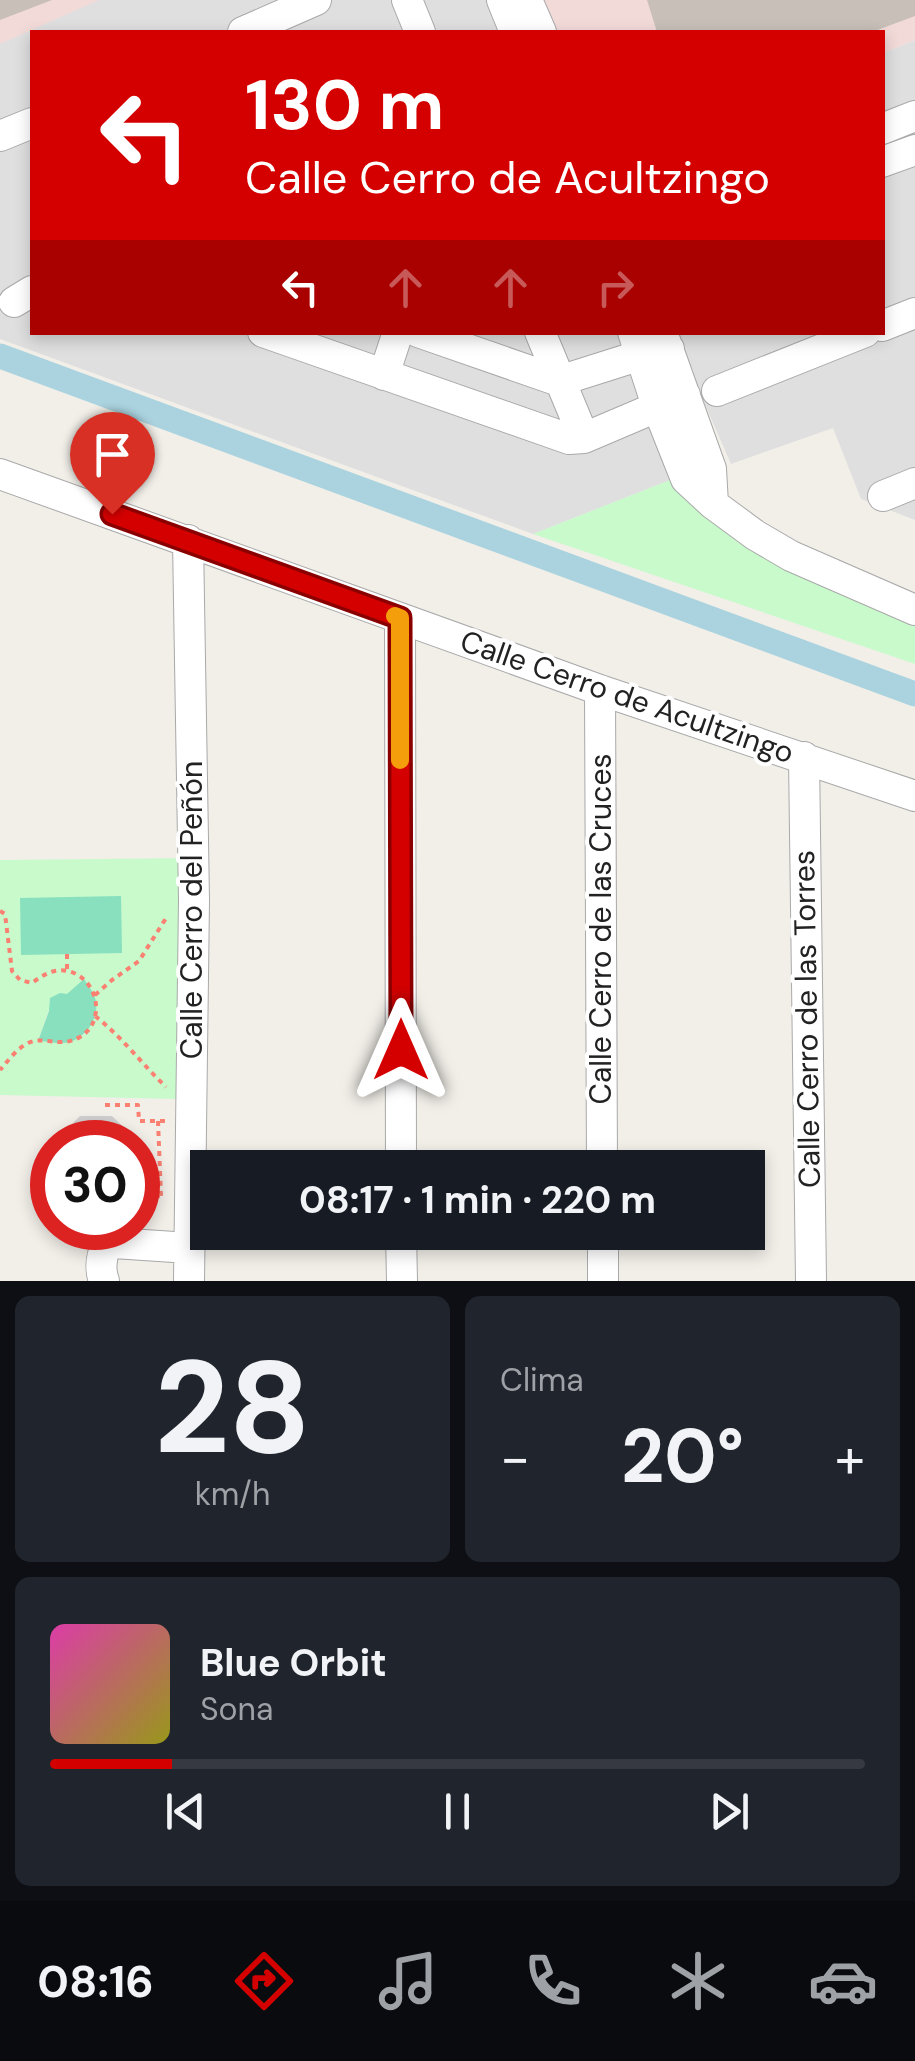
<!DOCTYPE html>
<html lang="es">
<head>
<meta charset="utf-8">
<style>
  body { margin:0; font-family:"DM Sans",sans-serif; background:#20242c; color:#f1f3f6; height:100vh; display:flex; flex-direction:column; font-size:38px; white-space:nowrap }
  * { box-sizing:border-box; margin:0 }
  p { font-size:32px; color:#9ea1a6 }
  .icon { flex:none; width:55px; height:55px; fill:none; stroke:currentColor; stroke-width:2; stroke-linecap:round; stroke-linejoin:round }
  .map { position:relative; height:1281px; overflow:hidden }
  .drawer { display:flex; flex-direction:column; gap:15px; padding:15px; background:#0d0f14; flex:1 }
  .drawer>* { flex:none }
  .hud { position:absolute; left:30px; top:30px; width:855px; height:305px; border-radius:0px; box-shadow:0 5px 15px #0003; background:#d40000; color:#fff; overflow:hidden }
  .speed { position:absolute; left:30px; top:1120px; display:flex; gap:20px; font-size:50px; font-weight:700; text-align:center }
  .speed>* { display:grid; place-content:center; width:130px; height:130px; border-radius:50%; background:#171b24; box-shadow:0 5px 15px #0003; line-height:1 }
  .speed .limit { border:15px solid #d22; background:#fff; color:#111 }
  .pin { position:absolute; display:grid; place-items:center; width:85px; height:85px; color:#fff; margin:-102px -42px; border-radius:50% 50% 50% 0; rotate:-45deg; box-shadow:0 0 10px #0007 }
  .pin .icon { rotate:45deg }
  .me { position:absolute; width:110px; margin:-55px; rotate:0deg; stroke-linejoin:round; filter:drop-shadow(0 0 8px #0008) }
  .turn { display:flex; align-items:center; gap:35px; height:210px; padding:0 50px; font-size:45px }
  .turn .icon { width:130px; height:130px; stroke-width:2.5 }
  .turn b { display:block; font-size:70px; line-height:85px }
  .lanes { display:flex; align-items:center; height:95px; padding:0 50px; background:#0003; justify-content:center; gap:50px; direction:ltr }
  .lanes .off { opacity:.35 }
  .big { font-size:75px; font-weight:700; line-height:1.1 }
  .drawer .tile { flex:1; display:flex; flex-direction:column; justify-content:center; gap:15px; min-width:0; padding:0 35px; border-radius:15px; background:#20242c }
  .drawer .dial { align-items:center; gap:0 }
  .dial b { font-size:130px; line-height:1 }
  .song { display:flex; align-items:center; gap:30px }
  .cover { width:120px; height:120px; border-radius:15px; background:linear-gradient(135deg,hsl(320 70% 55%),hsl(60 70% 35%)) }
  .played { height:10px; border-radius:5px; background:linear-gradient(90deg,#d40000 15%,#363941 15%) }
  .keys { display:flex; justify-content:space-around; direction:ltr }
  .heat { display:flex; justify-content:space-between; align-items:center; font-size:55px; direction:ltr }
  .drawer .tiles { flex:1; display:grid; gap:15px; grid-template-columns:1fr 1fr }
  .tile:last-child { grid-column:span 2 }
  .trip { position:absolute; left:190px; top:1150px; width:575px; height:100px; border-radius:0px; background:#171b24; box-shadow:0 5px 15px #0003; font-weight:700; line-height:100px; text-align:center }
  .tab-bar { display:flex; height:160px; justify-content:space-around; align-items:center; background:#090b0e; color:#9ea1a6 }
  .tab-bar .icon { width:70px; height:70px }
  .tab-bar .active { color:#d40000 }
  .tab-bar b { font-size:45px; color:#f1f3f6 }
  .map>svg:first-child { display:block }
  .residential { fill:#e0dfdf }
  .commercial { fill:#f2dad9 }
  .religious { fill:#d0d0d0 }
  .park { fill:#c8facc; fill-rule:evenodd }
  .pitch { fill:#88e0be }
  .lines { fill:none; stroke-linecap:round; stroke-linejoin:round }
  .canal { stroke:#aad3df; stroke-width:25 }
  .building { fill:#c7bfb8 }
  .minor-casing { stroke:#a9a9a9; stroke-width:32 }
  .path { stroke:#fa8072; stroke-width:4; stroke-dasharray:5 5; stroke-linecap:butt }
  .minor { stroke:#fff; stroke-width:30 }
  .route-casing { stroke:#8a0000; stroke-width:25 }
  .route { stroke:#d40000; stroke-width:18 }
  .slow { stroke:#f59e0b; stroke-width:18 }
  .labels { text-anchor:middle; stroke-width:8; stroke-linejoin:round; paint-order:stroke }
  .street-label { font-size:30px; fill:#222; stroke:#fff }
</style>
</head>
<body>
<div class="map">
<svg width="915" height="1281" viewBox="0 0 915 1281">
  <rect width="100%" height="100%" fill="#f2efe9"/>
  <!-- residential -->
  <path class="residential" d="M97,0H487L500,32H32V332L620,333L678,477L533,534L0,339V43Z
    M915,40V520L861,499L833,428L731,464L674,333L882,332L883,53Z"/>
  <!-- commercial -->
  <path class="commercial" d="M0,0H99L0,44Z
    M536,0H915V40L883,53L882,32H549Z"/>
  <!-- religious -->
  <path class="religious" d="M80,1116H112L135,1138V1142H57V1139Z"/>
  <!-- park -->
  <path class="park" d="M678,477L719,527L739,543L915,625V664L533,534Z
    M195,858L178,1099L0,1095V860ZM96,1006L95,1017L84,1035L38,1041L49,1010Z"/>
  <!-- pitch -->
  <path class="pitch" d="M121,896L122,953L21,955L20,898Z
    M84,979C89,986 94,993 96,1001C99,1021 83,1042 63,1043C55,1044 46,1041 38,1041L49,1011L50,998L60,993L67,994Z"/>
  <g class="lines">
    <!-- canal -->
    <path class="canal" d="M0,356L915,694"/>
  </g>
  <!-- building -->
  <path class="building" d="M0,0H52L0,20Z
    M647,0H915V16L872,32H657Z"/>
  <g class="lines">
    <defs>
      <path id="minor" d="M407,0L420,32
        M502,0L515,32
        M527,0L541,32
        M243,32L316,0
        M882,129L915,116
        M0,136L32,123
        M882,162L915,150
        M14,302L32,291
        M882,326L915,313
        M263,332L569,439L584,438L685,395
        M418,332L559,381L641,355L669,349
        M540,332L584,438
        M633,332L657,406L686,479L713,504L755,535L791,556L915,610
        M662,332L711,469L713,504
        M384,375L398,332
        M717,391L865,332
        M0,474L600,690L915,796
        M883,496L915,483
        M188,540L194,900L189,1281
        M400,618L401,1168
        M600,690L602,1168
        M804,757L811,1281
        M401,1232L402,1281
        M603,1232V1281
        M104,1281C100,1270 101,1257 106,1246L114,1243L189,1248"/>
    </defs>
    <!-- minor casing -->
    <use href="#minor" class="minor-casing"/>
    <!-- path -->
    <path class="path" d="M0,911L5,914L12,971L20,980L32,983C43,975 54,968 68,971C98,978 107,1021 80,1037C59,1049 45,1035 28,1043C16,1049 8,1061 0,1070
      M67,954V971
      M95,995L112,980L139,961L168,915
      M95,1016C122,1037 142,1064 166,1087
      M105,1105H138L139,1121H166
      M158,1121L161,1196
      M138,1207V1195L160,1196"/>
    <!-- minor -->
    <use href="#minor" class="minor"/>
  </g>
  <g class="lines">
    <defs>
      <path id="route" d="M112,514L400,618L401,1050"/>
    </defs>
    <!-- route casing -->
    <use href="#route" class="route-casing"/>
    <!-- route -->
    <use href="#route" class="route"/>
    <!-- slow -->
    <path class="slow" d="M395,616L400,618V760"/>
  </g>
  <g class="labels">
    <!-- street labels -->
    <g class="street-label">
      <text transform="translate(627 697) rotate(19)" y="10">Calle Cerro de Acultzingo</text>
      <text transform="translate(192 910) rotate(-90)" y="10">Calle Cerro del Peñón</text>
      <text transform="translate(601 929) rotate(-90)" y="10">Calle Cerro de las Cruces</text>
      <text transform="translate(807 1019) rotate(-91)" y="10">Calle Cerro de las Torres</text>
    </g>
  </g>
</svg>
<div class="speed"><div class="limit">30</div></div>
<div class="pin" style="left:112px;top:514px;background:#d93025"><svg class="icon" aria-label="arrive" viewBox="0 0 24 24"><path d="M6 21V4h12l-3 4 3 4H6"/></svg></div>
<svg class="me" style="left:401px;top:1050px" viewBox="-20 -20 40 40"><path d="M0-17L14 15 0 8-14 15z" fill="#d40000" stroke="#fff" stroke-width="4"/></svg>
<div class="trip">08:17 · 1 min · 220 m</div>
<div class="hud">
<div class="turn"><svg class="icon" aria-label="left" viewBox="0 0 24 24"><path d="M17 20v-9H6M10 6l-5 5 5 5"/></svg><div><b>130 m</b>Calle Cerro de Acultzingo</div></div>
<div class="lanes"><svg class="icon" aria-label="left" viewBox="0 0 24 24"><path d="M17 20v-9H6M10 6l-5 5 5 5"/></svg><svg class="icon off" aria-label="ahead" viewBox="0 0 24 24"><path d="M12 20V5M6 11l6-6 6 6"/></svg><svg class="icon off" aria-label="ahead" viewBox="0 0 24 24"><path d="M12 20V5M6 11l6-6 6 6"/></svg><svg class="icon off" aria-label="right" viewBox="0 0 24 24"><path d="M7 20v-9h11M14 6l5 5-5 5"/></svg></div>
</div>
</div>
<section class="drawer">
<div class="tiles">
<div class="tile dial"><b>28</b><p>km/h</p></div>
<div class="tile"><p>Clima</p>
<div class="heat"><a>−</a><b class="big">20°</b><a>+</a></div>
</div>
<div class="tile">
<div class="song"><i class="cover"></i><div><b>Blue Orbit</b><p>Sona</p></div></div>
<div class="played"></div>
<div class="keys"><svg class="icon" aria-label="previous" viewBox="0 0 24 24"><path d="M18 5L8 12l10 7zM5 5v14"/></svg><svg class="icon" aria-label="pause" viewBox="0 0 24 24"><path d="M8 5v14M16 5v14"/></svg><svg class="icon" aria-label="next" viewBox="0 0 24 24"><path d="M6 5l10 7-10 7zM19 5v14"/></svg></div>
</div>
</div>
</section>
<nav class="tab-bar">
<b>08:16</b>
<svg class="icon active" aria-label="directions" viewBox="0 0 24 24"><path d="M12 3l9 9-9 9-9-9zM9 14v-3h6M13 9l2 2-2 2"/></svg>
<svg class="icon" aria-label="music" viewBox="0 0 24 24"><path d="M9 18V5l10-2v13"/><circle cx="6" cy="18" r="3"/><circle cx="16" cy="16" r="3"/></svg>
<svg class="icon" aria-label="phone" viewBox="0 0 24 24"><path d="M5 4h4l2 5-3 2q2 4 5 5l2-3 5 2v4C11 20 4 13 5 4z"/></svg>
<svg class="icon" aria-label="climate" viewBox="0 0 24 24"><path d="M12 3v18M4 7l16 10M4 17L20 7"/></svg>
<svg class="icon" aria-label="car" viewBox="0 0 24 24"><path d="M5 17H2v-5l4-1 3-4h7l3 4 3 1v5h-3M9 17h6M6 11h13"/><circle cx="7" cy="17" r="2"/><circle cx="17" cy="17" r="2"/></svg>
</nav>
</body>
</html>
